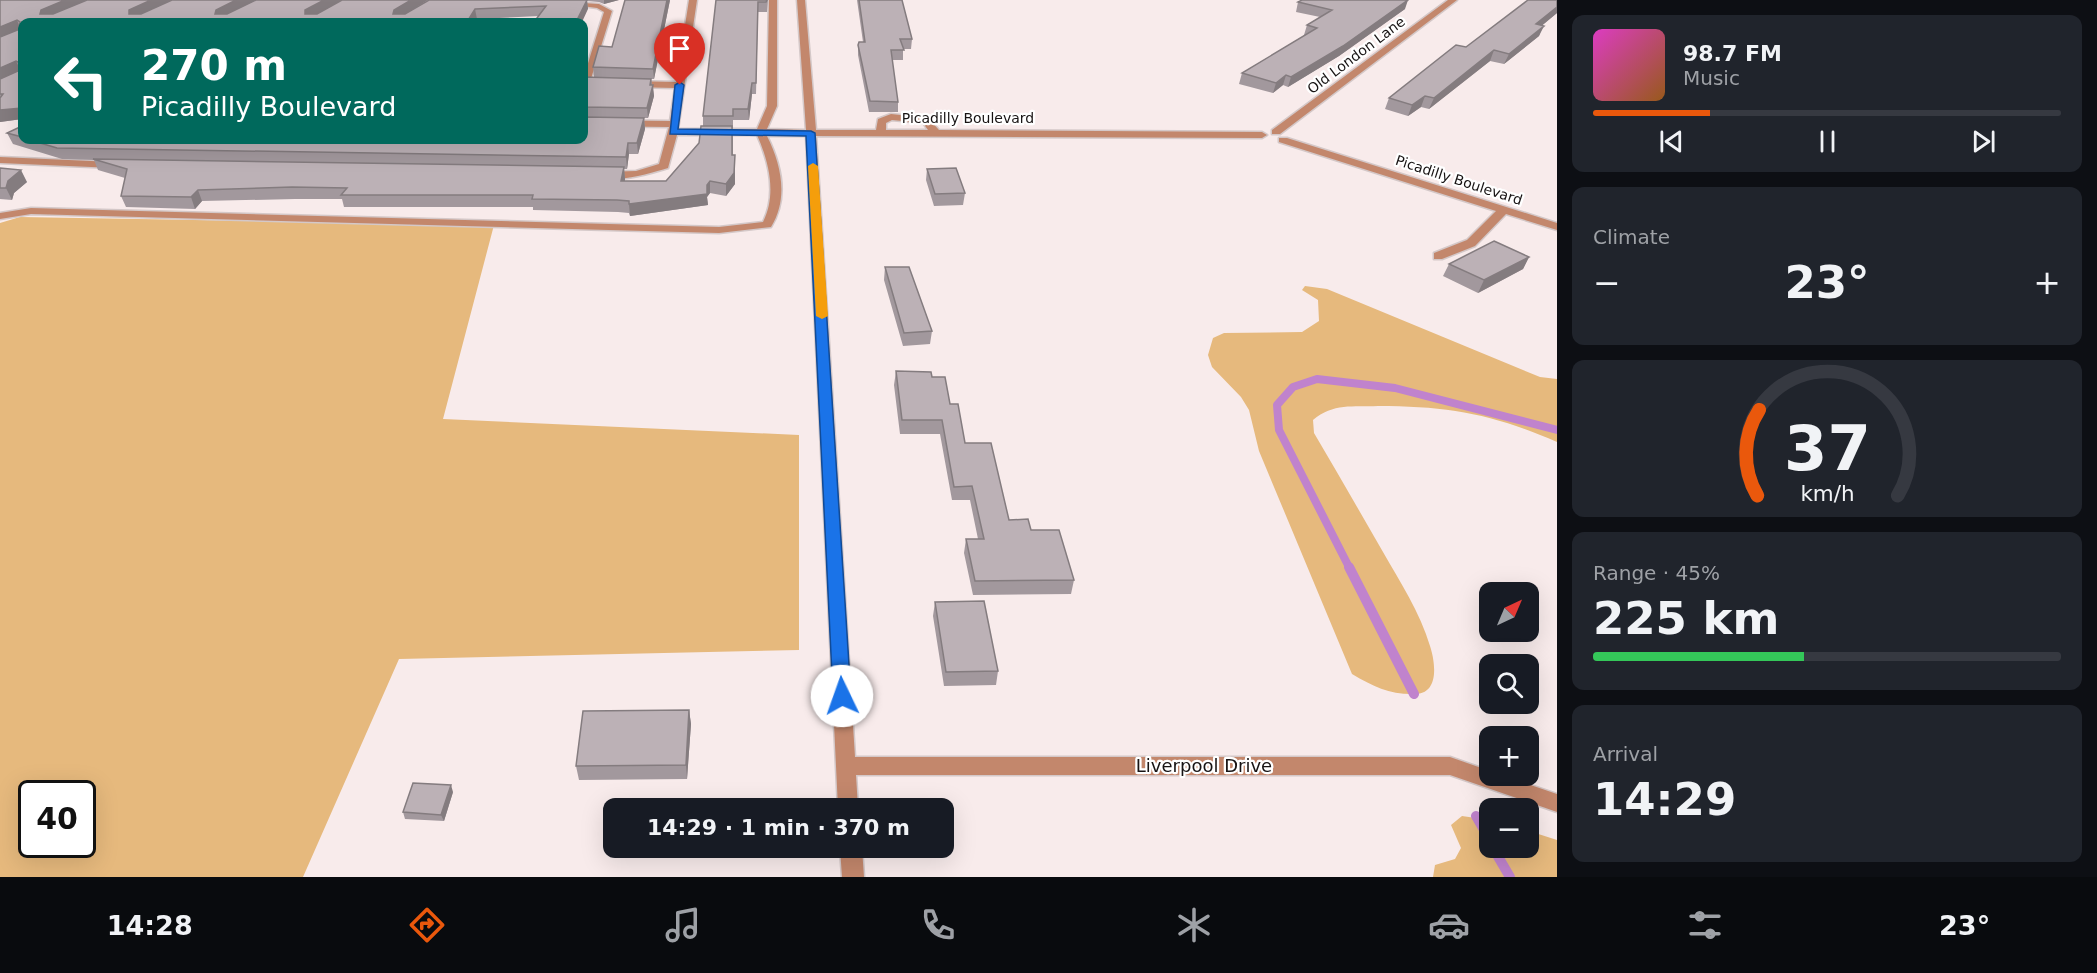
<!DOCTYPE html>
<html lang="en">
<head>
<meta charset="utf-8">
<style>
  body { margin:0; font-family:"DejaVu Sans",sans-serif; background:#20242c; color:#f1f3f6; height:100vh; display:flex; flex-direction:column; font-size:22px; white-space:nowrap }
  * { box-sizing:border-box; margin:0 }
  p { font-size:20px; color:#9ea1a6 }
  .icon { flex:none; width:33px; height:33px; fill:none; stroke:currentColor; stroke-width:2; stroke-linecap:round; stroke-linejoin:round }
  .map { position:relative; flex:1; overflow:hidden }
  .panel { display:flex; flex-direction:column; gap:15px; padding:15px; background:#0d0f14; width:540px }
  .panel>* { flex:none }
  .banner { position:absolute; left:18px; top:18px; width:570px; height:126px; border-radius:12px; box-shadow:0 6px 24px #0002; background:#00695c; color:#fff; overflow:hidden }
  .needle { width:39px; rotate:44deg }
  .controls { position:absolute; left:1479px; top:582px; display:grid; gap:12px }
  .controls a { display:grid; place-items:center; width:60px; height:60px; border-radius:12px; background:#171b24; box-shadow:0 6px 24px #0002; font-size:30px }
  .speed { position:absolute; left:18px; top:780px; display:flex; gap:12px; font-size:30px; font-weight:700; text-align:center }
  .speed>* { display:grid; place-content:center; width:78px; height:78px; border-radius:50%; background:#171b24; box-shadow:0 6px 24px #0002; line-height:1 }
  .speed .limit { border:3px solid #111; border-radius:9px; background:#fff; color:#111 }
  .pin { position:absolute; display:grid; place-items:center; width:51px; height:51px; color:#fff; margin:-62px -26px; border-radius:50% 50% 50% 0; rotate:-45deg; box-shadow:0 0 6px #0007 }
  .pin .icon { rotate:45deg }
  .me { position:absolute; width:66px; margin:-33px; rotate:357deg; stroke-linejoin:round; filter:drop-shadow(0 0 4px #0008) }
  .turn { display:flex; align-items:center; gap:21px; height:126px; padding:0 24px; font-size:27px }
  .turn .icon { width:78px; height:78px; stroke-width:2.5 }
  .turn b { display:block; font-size:42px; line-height:51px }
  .big { font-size:45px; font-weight:800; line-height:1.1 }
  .panel .tile { flex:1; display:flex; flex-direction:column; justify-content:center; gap:9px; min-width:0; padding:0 21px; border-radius:12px; background:#20242c }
  .panel .dial { align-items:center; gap:0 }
  .dial svg { height:156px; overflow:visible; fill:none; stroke:#363941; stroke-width:7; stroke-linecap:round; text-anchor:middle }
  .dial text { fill:#f1f3f6; stroke:none }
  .song { display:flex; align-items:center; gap:18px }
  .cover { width:72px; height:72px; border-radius:9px; background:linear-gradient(135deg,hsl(310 70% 55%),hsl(30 70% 35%)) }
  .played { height:6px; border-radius:3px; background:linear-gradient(90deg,#ea580c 25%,#363941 25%) }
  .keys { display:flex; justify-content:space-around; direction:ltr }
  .heat { display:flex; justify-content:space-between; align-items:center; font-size:33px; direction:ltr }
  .charge { height:9px; border-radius:4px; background:linear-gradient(90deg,#34c759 45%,#363941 0) }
  .trip { position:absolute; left:603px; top:798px; width:351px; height:60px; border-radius:12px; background:#171b24; box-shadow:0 6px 24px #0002; font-weight:800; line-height:60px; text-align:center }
  .menu { display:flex; height:96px; justify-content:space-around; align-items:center; background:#090b0e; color:#9ea1a6 }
  .menu .icon { width:42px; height:42px }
  .menu .current { color:#ea580c }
  .menu b { font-size:27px; color:#f1f3f6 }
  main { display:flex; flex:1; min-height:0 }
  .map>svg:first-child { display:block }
  .green { fill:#e6b97d; fill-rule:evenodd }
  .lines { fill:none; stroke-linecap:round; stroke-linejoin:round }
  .stream-far1 { stroke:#c083cd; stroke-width:8 }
  .stream { stroke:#c083cd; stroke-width:10 }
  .minor-casing { stroke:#d4c8c8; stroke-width:3 }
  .minor { fill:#c3876c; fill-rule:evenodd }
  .wall { fill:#a2989d }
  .shaded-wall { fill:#847c7f }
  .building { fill:#bcb1b6; stroke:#847c7f; stroke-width:1.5 }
  .route { fill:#1a73e8; stroke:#114b97; stroke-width:1.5 }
  .slow { fill:#f59e0b }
  .labels { text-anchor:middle; stroke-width:4.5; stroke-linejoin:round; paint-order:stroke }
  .far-street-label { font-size:14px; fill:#171313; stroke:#fff }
  .near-street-label { font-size:18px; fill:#171313; stroke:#fff }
</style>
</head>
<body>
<main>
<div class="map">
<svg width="1557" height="877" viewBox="0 0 1557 877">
  <rect width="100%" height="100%" fill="#f8ebeb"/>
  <!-- green -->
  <path class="green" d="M20,217L494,225L443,419L799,435V650L399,659L303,877H0V223ZM32,794H82V844H32Z
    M1305,286L1327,289L1540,377L1557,379V442C1493,414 1448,406 1378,406C1353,407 1333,403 1313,420L1314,433C1337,472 1360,512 1383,552C1400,582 1420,612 1430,646C1435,661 1440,693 1416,694C1391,695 1374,687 1352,674L1259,451L1249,410L1241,397L1212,367L1208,355L1213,338L1224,333L1302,332L1319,321L1318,300L1302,290Z
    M1462,816L1489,820L1490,848H1528L1529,831L1557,840V877H1433L1435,865L1455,859L1461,848L1451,825Z"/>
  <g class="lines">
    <!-- stream-far1 -->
    <path class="stream-far1" d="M1350,569L1279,430L1277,405L1293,387L1317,379L1395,388L1557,430"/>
    <!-- stream -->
    <path class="stream" d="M1349,567L1414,694
      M1476,816L1490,840
      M1493,848L1510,877"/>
    <defs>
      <path id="minor" d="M537,0L599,4L612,11L589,85H584V76L604,12L597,8Z
        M689,0H697L678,129H757L767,106L769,0H777V106L767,129L806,130L797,0H805L816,130H876L878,119L891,114L928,118L939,130L1262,132L1267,135L1262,138L816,136L855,757H1450L1490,771V776H1504L1557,794V812L1450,775H856L858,808H838L806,136H767C781,164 789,198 771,227L719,233L31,214L0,219V213L31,208L719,227L763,222C777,194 769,162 757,135H677L668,168C651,173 615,185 601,174L602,172L636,171L659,164L669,127L584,126V120L670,121L675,88L631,87L626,84L631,81L676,82ZM892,120L923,123L928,130H886V123Z
        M1448,0H1457L1280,134H1272V130Z
        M1279,138H1287L1557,223V230L1506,214L1475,246L1442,259H1434V253L1467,240L1496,211L1279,142Z
        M0,157L114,162L119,165L114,168L0,163Z
        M840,848H862L864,877H842Z"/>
    </defs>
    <!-- minor casing -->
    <use href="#minor" class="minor-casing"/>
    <!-- minor -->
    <use href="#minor" class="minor"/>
  </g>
  <!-- wall -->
  <path class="wall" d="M0,0L408,12L429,0H619L604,4L599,2L587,1L588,9L539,16L477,19L474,22H22V119L0,122Z
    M670,0L654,79H649H651L654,96L648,118H644L645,129L638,154H629L627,169H624L625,181H666L699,143L703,126V116L716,0H768L767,12H758L756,94H752L749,120H733V155L735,166V184L726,196L710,193L707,197L708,205L630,216L629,213L618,212L533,210V207H344L342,199H295L202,201L195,209L126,207L121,196L125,178L98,170L94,160L62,159L13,144L7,133L22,126V140H584V77H594L593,67L612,47Z
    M857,0H902L912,39L911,49H903V60H892L898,102V112H869L858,55V45L863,42Z
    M1557,0V13L1542,25L1539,36L1504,64L1490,61L1429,109L1421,107L1408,116L1385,109L1389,98Z
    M1298,2L1405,9L1339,56L1288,87L1283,85L1273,93L1239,84L1242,73L1305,35H1304L1307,25L1320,17L1296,12Z
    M0,168L27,182L14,193L12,200L0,199Z
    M927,169L965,193L963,205L934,206L926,180Z
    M1529,257L1523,269L1478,293L1443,276L1449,264Z
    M885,267L932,331L930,344L903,346L884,280Z
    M896,371L932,377L950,404L965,443L1009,520L1031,530L1074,580L1071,594L973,595L964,553L966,539H978L970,500H952L940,434H900L894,385Z
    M935,602L998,671L996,685L944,686L933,616Z
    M689,710L691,724L687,779L579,780L576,766Z
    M453,792L444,821L405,819L403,812Z"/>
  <!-- shaded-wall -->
  <path class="shaded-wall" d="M65,0H90L44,22L40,14L41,10Z
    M151,0H174L132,22L129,14V10Z
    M236,0H258L218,22L215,14L216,10Z
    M324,0H343L307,22L305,14V10Z
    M411,0H428L396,20L393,14L394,10Z
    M587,0L588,9L582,22H576Z
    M604,0H619L604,4Z
    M667,0H670L654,79L653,69Z
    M1408,0L1405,9L1339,56L1288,87L1291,77Z
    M1557,7V13L1532,34L1536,24Z
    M475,9L477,19L474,22H467Z
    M17,20L21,30L0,39V27Z
    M1544,26L1539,36L1504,64L1509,54Z
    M587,46L588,56L584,70V56Z
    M1494,50L1490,61L1429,109L1434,98Z
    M16,61L21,71L0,81V68Z
    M1286,75L1283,85L1273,93L1276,83Z
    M651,79L652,90L653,85L654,96L648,118L647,108Z
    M752,83V94L749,120L748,109Z
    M1425,96L1421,107L1408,116L1412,105Z
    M22,108V119L0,122V110Z
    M644,118L645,129L638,154L637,143Z
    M628,143L629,154L627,169L626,157Z
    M735,155V184L726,196V184Z
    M624,167L625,179L623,192L621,181Z
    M21,170L27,182L14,193L12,200L6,188L8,181Z
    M710,181V193L707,197L708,205L630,216L629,204L707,185Z
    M198,190L202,201L195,209L191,197Z
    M1529,257L1523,269L1478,293L1484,280Z
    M689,710L691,724L687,779L686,765Z
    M451,785L453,792L444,821L441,815Z"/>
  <!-- building -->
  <path class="building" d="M0,0H65L41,10L40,14H53L87,0H151L129,10V14H141L172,0H236L216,10L215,14H227L256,0H324L305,10V14H317L342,0H411L394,10L393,14H405L429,0H587L576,22H534L546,6L475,9L467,22H22V108L0,110V98L3,94H0V79L18,71L20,63L16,61L0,68V37L20,29V22L17,20L0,27Z
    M625,0H667L653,69L593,67L599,46L612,47Z
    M716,0H767L766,2H758L756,83H752L748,109H733V116H703Z
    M859,0H902L912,39H900L904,50H891L898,102L870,101L858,45L859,42H865Z
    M1302,0H1408L1343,46L1291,77L1286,75L1276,83L1242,73L1317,28L1307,25L1332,10L1298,2Z
    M1528,0H1557V7L1536,24L1544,26L1509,54L1494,50L1434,98L1425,96L1412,105L1389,98L1456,45L1466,47Z
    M584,46H587L584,56Z
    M584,77L651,79L650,85H653L647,108L584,107Z
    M584,117L644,118L637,143H628L626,157L57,148L30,140H584Z
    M22,126V137L7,133Z
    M701,126H732V155H735L734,173L726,184L710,181L707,185V194L629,204V201L617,200L532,199L533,195H341L347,188L292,187L198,190L191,197L121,196L127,169L93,159L624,167L621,181H666L699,143Z
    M0,168L21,170L8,181L6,188H0Z
    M956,168L965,193L935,194L927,169Z
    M1494,241L1529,257L1484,280L1449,264Z
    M885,267H909L932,331L904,333Z
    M896,371L931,372L932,377H945L950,404H958L965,443H991L1009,520L1028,519L1031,530H1059L1074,580L975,581L966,539H984L972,486L954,487L942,420H902Z
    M984,601L998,671L946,672L935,602Z
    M689,710L686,765L576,766L583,711Z
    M413,783L451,785L441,815L403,812Z"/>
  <!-- route -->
  <path class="route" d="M680,82L684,85L678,129L811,131L815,133L851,696L848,701H836L833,696L806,136L670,134L675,85Z"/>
  <!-- slow -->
  <path class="slow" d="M813,163L818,166L828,316L822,319L816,316L808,166Z"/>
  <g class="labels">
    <!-- far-street labels -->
    <g class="far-street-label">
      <text transform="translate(1356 55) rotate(-37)" y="5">Old London Lane</text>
      <text x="968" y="123">Picadilly Boulevard</text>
      <text transform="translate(1459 180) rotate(18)" y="5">Picadilly Boulevard</text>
    </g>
    <!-- near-street labels -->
    <g class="near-street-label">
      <text x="1204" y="772">Liverpool Drive</text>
    </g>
  </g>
</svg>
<div class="controls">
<a><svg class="needle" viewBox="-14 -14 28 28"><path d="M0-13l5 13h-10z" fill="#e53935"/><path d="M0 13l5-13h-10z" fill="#9ea1a6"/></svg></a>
<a><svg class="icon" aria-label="search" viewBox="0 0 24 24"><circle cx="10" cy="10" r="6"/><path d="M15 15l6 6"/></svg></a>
<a>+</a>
<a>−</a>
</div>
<div class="speed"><div class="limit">40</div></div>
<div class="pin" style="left:680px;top:85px;background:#d93025"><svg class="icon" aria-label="arrive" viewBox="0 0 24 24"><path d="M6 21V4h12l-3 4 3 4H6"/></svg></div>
<svg class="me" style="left:842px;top:696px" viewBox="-20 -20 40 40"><circle r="19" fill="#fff"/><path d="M0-13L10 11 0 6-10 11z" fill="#1a73e8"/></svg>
<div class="trip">14:29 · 1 min · 370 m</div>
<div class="banner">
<div class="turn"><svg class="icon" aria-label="left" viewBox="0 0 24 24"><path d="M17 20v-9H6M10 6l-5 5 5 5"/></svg><div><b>270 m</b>Picadilly Boulevard</div></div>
</div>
</div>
<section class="panel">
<div class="tile">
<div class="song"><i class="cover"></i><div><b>98.7 FM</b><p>Music</p></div></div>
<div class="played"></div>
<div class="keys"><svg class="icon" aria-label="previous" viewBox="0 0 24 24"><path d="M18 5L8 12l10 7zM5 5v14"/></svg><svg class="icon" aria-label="pause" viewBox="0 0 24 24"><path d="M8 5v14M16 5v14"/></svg><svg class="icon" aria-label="next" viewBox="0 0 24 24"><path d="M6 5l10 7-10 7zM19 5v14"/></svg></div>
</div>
<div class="tile"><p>Climate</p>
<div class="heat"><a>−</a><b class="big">23°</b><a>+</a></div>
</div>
<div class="tile dial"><svg viewBox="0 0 100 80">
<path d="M14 69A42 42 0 1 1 86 69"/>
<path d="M14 69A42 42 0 0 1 15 25" stroke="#ea580c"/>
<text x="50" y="56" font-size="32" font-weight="700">37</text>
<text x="50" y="72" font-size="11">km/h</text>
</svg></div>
<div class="tile"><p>Range · 45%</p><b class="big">225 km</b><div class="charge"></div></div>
<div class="tile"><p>Arrival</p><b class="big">14:29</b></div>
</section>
</main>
<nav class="menu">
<b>14:28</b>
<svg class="icon current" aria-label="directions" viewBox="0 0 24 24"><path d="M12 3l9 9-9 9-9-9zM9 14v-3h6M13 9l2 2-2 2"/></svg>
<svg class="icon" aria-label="music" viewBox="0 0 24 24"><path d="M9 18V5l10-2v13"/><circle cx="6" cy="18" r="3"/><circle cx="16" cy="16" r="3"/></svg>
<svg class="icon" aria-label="phone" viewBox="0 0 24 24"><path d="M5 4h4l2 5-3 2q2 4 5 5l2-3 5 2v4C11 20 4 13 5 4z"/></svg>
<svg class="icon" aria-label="climate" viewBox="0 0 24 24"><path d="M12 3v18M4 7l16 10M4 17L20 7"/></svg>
<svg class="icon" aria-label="car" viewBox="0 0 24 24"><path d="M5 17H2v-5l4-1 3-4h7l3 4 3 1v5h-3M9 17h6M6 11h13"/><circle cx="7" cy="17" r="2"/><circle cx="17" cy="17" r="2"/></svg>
<svg class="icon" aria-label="filters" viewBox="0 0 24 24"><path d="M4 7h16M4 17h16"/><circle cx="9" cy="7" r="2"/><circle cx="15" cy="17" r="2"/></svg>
<b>23°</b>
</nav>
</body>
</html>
